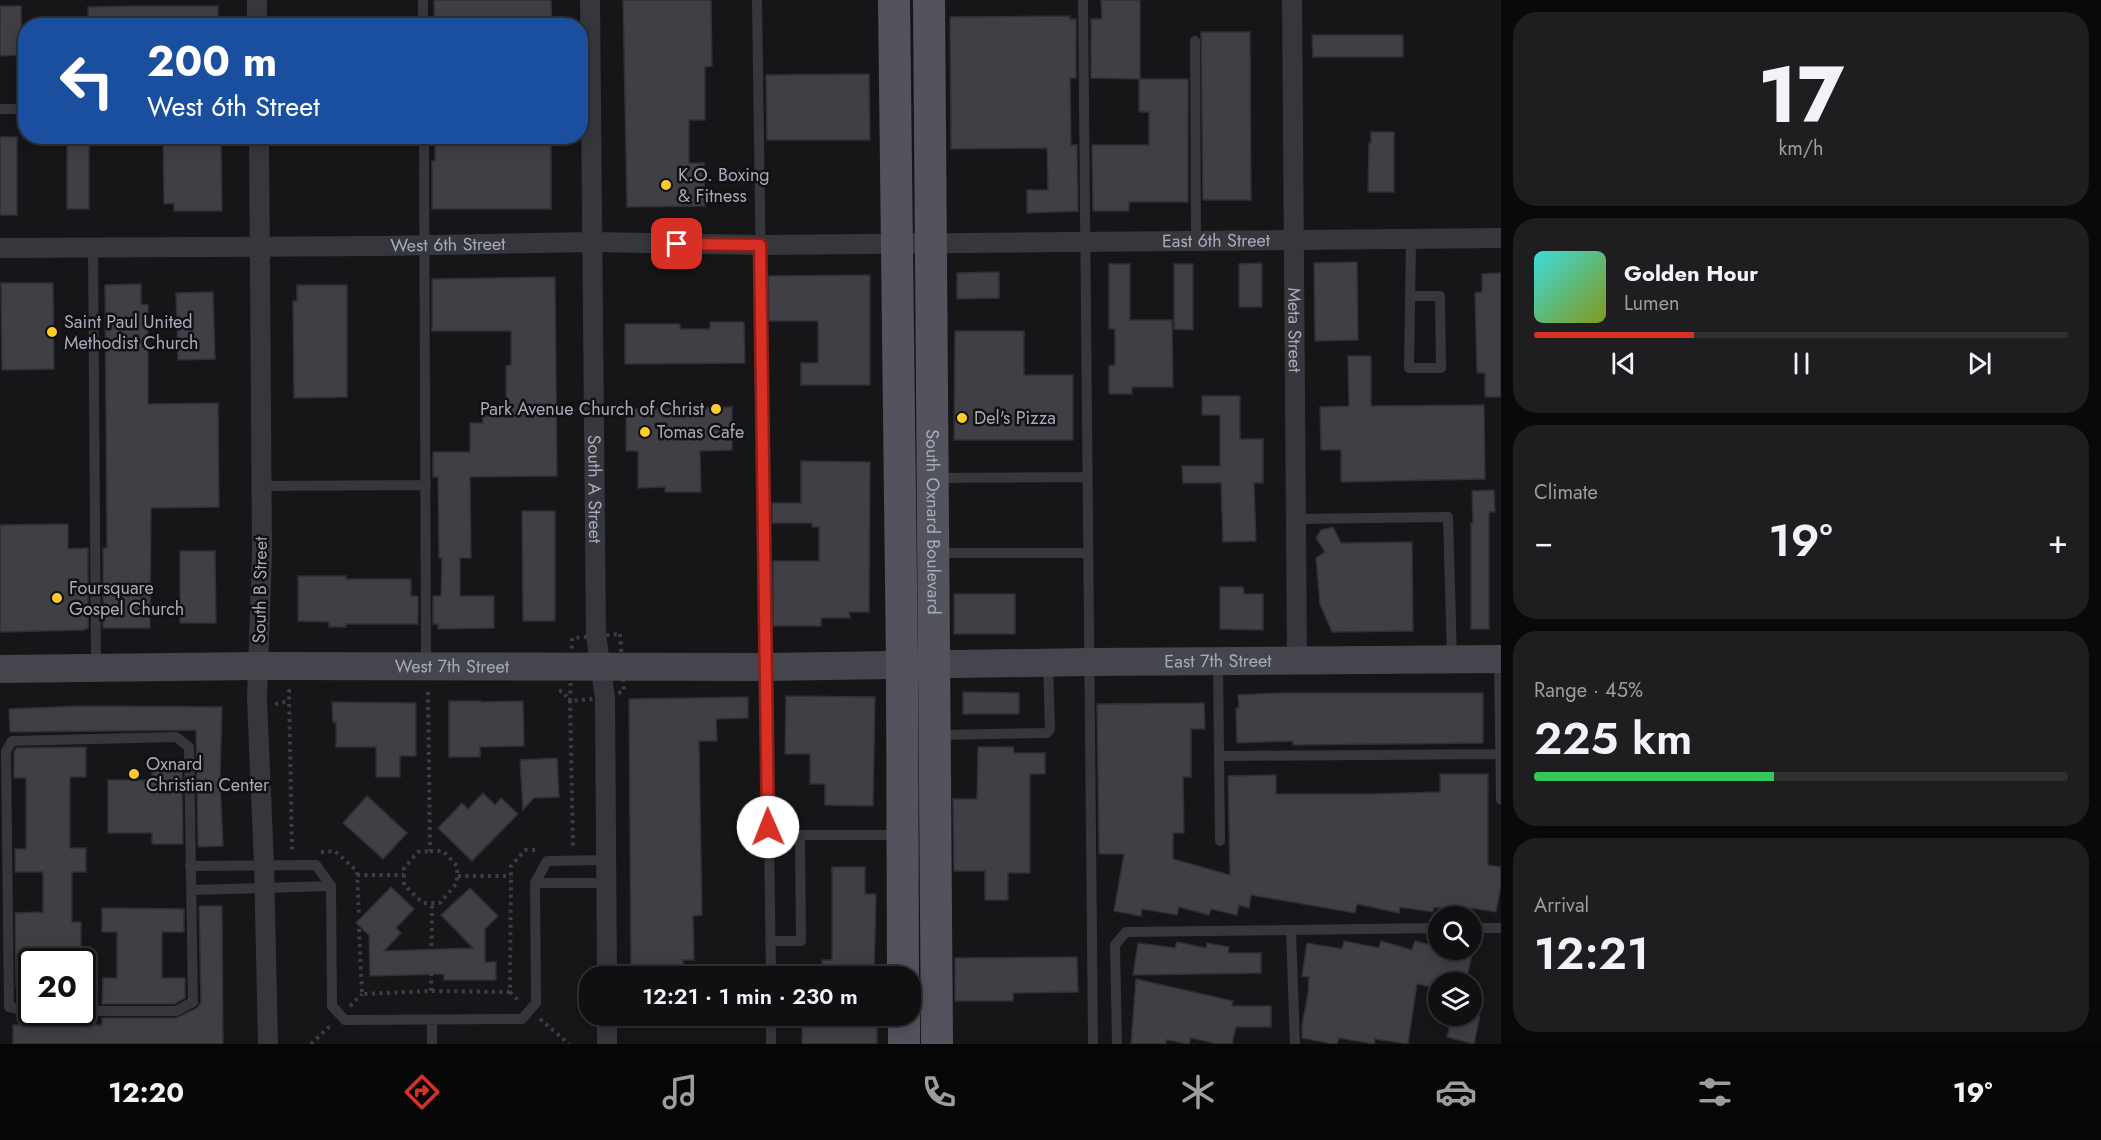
<!DOCTYPE html>
<html lang="en">
<head>
<meta charset="utf-8">
<style>
  body { margin:0; font-family:Jost,sans-serif; background:#1e1e20; color:#f1f3f6; height:100vh; display:flex; flex-direction:column; font-size:22px; white-space:nowrap }
  * { box-sizing:border-box; margin:0 }
  p { font-size:20px; color:#9c9d9f }
  .icon { flex:none; width:33px; height:33px; fill:none; stroke:currentColor; stroke-width:2; stroke-linecap:round; stroke-linejoin:round }
  .map { position:relative; flex:1; overflow:hidden }
  .sheet { display:flex; flex-direction:column; gap:12px; padding:12px; background:#09090a; width:600px }
  .sheet>* { flex:none }
  .banner { position:absolute; left:18px; top:18px; width:570px; height:126px; border-radius:24px; box-shadow:0 3px 15px #0003,0 0 0 2px #303032; background:#1a4fa0; color:#fff; overflow:hidden }
  .controls { position:absolute; left:1428px; top:906px; display:grid; gap:12px }
  .controls a { display:grid; place-items:center; width:54px; height:54px; border-radius:50%; background:#101012; box-shadow:0 3px 15px #0003,0 0 0 2px #303032; font-size:30px }
  .speed { position:absolute; left:18px; top:948px; display:flex; gap:12px; font-size:30px; font-weight:700; text-align:center }
  .speed>* { display:grid; place-content:center; width:78px; height:78px; border-radius:50%; background:#101012; box-shadow:0 3px 15px #0003,0 0 0 2px #303032; line-height:1 }
  .speed .limit { border:3px solid #111; border-radius:9px; background:#fff; color:#111 }
  .pin { position:absolute; display:grid; place-items:center; width:51px; height:51px; color:#fff; margin:-26px; border-radius:12px; box-shadow:0 3px 9px #0006 }
  .me { position:absolute; width:66px; margin:-33px; rotate:359deg; stroke-linejoin:round; filter:drop-shadow(0 0 4px #0008) }
  .turn { display:flex; align-items:center; gap:21px; height:126px; padding:0 30px; font-size:27px }
  .turn .icon { width:78px; height:78px; stroke-width:2.5 }
  .turn b { display:block; font-size:42px; line-height:51px }
  .big { font-size:45px; font-weight:600; line-height:1.1 }
  .sheet .widget { flex:1; display:flex; flex-direction:column; justify-content:center; gap:9px; min-width:0; padding:0 21px; border-radius:24px; background:#1e1e20 }
  .sheet .dial { align-items:center; gap:0 }
  .dial b { font-size:78px; line-height:1 }
  .song { display:flex; align-items:center; gap:18px }
  .cover { width:72px; height:72px; border-radius:9px; background:linear-gradient(135deg,hsl(180 70% 55%),hsl(70 70% 35%)) }
  .played { height:6px; border-radius:3px; background:linear-gradient(90deg,#d93025 30%,#303032 30%) }
  .keys { display:flex; justify-content:space-around; direction:ltr }
  .heat { display:flex; justify-content:space-between; align-items:center; font-size:33px; direction:ltr }
  .charge { height:9px; border-radius:4px; background:linear-gradient(90deg,#34c759 45%,#303032 0) }
  .trip { position:absolute; left:579px; top:966px; width:342px; height:60px; border-radius:24px; background:#101012; box-shadow:0 3px 15px #0003,0 0 0 2px #303032; font-weight:600; line-height:60px; text-align:center }
  .dock { display:flex; height:96px; justify-content:space-around; align-items:center; background:#060607; color:#9c9d9f }
  .dock .icon { width:42px; height:42px }
  .dock .current { color:#d93025 }
  .dock b { font-size:27px; color:#f1f3f6 }
  main { display:flex; flex:1; min-height:0 }
  .map>svg:first-child { display:block }
  .building { fill:#403f45; stroke:#302f34; stroke-width:1.5 }
  .lines { fill:none; stroke-linecap:round; stroke-linejoin:round }
  .path { stroke:#3c3e44; stroke-width:4; stroke-dasharray:3 4.5; stroke-linecap:butt }
  .lane { stroke:#36373d; stroke-width:10 }
  .street { stroke:#36373d; stroke-width:20 }
  .secondary { stroke:#44454d; stroke-width:28 }
  .primary { stroke:#52535c; stroke-width:32 }
  .route-casing { stroke:#8d1f18; stroke-width:15 }
  .route { stroke:#d93025; stroke-width:10 }
  .poi-dot { fill:#fdcc28; stroke:#111013; stroke-width:2 }
  .labels { text-anchor:middle; stroke-width:5; stroke-linejoin:round; paint-order:stroke }
  .poi-label { font-size:18px; fill:#a7aab9; stroke:#111013; text-anchor:start }
  .street-label { font-size:18px; fill:#a7aab9; stroke:#111013 }
</style>
</head>
<body>
<main>
<div class="map">
<svg width="1501" height="1044" viewBox="0 0 1501 1044">
  <rect width="100%" height="100%" fill="#161518"/>
  <!-- building -->
  <path class="building" d="M434,0H551L552,26H434Z
    M623,0H711L712,66L705,67V120H689V163H704L705,206L627,207Z
    M1101,0H1140V79L1091,78V19H1102Z
    M0,6H21L22,55L0,56Z
    M138,6H218V26H88V7Z
    M1070,16V19H1076V78H1070L1071,145H1077L1078,211L1027,213V190H1048L1047,148L951,149L950,17Z
    M1201,32H1250L1251,200H1203Z
    M1312,35H1403V57H1313Z
    M869,74L870,140H767L766,75Z
    M1139,79H1188V202H1129V211H1093L1092,145H1149V112H1139Z
    M1371,132H1394V192H1368L1369,143H1371Z
    M163,136H221L222,211H174V203L164,204Z
    M435,136H551V209H432V161H435Z
    M0,137H17V215H0Z
    M67,142H89V209H67Z
    M1357,262L1358,340L1315,341L1314,263Z
    M1262,263V307H1239V264Z
    M1109,264H1130V320H1172L1173,387H1132V394H1109V366L1115,365V329H1109Z
    M1174,264H1193V330L1174,329Z
    M999,272V298L957,299V273Z
    M1501,273V397H1485V373H1477L1475,293L1482,292V274Z
    M870,275V385H801V363H818V321H769L768,276Z
    M555,277L557,476L470,477L471,558H460V596H494V628L438,629V624H433V596H441L442,558H439L438,477H433V452H470V423H483L482,416H506V366L511,365V331H432V279Z
    M1,283H53L54,369L2,370Z
    M141,284V304L148,305V404L218,403L219,507L151,508L150,628H103V548H107L105,285Z
    M297,285H347V397L294,398L293,301H297Z
    M213,292L215,359L178,360L176,293Z
    M710,322H744L745,363L625,364V324H680V329H710Z
    M955,331H1024V375H1073V440H954Z
    M1348,356H1371V406L1484,405L1485,479L1341,482V450H1321L1320,407L1349,406Z
    M1202,396H1240V439H1263V483H1254L1256,541L1223,542L1221,483H1183L1182,466H1220V415H1202Z
    M732,407V450L700,451L701,492H665V487L638,488V451H626V409Z
    M801,461L870,462L869,612H849L850,618H821V626H773V561H819V527H812V523H772V503H801Z
    M1494,490L1495,512H1489V629H1471V523H1473L1472,491Z
    M522,511H555V621H523Z
    M68,524V549L88,548V629H84V630L0,632V525Z
    M1333,527L1341,543L1412,542L1413,631L1332,632L1320,604L1316,558L1325,552L1316,538L1321,530Z
    M180,551H215L216,623H180Z
    M298,576H346V579H411V596H418V624H346V627H329V622L298,621Z
    M1220,587H1243L1244,594H1263V630L1220,629Z
    M954,594H1015V634H954Z
    M963,692L1019,693V714H963Z
    M1278,693H1483V743L1293,745V741L1237,743L1236,708H1239L1238,695Z
    M786,696L875,697L873,806L825,805V784H810V754H785Z
    M748,697V718L716,719L717,741H699L702,915L693,916L694,960H683L684,976H631L629,699Z
    M449,701H481V702L523,701L524,746L480,747V757H449Z
    M332,702L416,703V756H400V777H376V747H336V722H333Z
    M1204,703L1205,729H1191V777H1183L1184,833H1173V859L1230,875L1228,776L1276,775V794H1370L1440,792V774H1488V865L1501,867V885L1496,912L1471,908L1470,913L1434,907L1433,912L1400,907L1399,913L1357,904L1355,913L1251,895L1249,908L1239,905L1237,915L1211,909L1209,915L1179,907L1177,915L1142,909L1141,916L1114,911L1124,854H1099L1097,704Z
    M81,706L222,707L220,780L223,846L199,847L198,845L196,730L10,732L9,709Z
    M86,747V777H70V848H86V872H72V922H81V962H32V986H16L15,913L43,912V872H15V849H26V778H14V753L16,748Z
    M978,747H1013L1014,753H1045V774H1030V873H1008V900H985V871H954L953,799H977Z
    M557,758L559,797L534,798L523,810L520,760Z
    M152,770H182L183,844H152V833H108V780H152Z
    M483,793L495,805L501,798L518,814L472,861L438,828L462,803L468,809Z
    M367,796L407,833L383,859L343,823Z
    M832,867H865V894H876L874,976H822V960H832Z
    M391,887L414,909L396,928L401,933L384,951L473,948L441,915L470,888L498,916L485,929V962H496V980H444V974L370,976L369,935L356,923Z
    M199,906H222L223,1044H13V1025H102V1018H176L197,1008L201,1002Z
    M102,908L184,909V932H162V978H185V998L174,1004H102L103,978H117V932H102Z
    M1344,941L1379,948L1381,941L1412,950L1415,941L1438,947V950H1473L1466,982H1436L1435,988L1417,984L1408,1044L1375,1039L1374,1044L1339,1038L1337,1044H1333L1302,1038V1025L1309,988L1308,987L1309,977L1302,976L1307,943L1342,949Z
    M1177,942L1206,948L1207,943L1229,947L1228,953H1261V973L1133,975L1138,943L1175,948Z
    M1077,957L1078,992L1013,993V1001H955V958Z
    M1136,979L1233,1001L1232,1006H1271V1027H1236L1232,1044H1217L1191,1038L1189,1044L1166,1040V1044H1131Z
    M1463,1016H1480L1474,1044L1447,1037L1452,1017L1462,1020Z
    M802,1025H877V1044H802Z"/>
  <g class="lines">
    <!-- path -->
    <path class="path" d="M620,634L624,691L605,698L570,701L572,638Z
      M291,691H289L292,852
      M559,691H562L570,701L573,846
      M428,692L430,851
      M275,704L289,701
      M430,851H443L457,866V883L440,903H423L404,885V868L418,852Z
      M321,852L335,851L357,871L359,917
      M357,875H404
      M458,876H511
      M359,929L362,994L431,991L510,992L511,866L525,850H537
      M431,991L432,903
      M510,992L520,1002
      M350,1006L362,994
      M540,1019L569,1044
      M311,1044L332,1024"/>
    <!-- lane -->
    <path class="lane" d="M423,0V26
      M757,0L771,976
      M1083,0L1093,1044
      M1195,41L1196,241
      M0,109H26
      M424,136L426,664
      M93,247L96,666
      M1410,296H1440L1441,368H1409L1411,239
      M936,478L1087,477
      M261,486L426,485
      M1296,519L1448,517L1452,658
      M937,553H1088
      M1499,660L1501,800
      M1218,662L1220,841
      M938,735L1047,733L1050,729L1048,663
      M1219,756L1500,754
      M190,866L316,865L331,886L332,1006L345,1020L522,1019L536,1003L535,883L547,861L606,860
      M535,883H606
      M191,890L331,886
      M1472,928H1501
      M1291,930L1295,1044
      M770,941H801L800,835H899
      M32,1012L9,1007L6,751L12,741L176,737L189,747L193,1002L176,1011H82
      M771,1016V1044
      M432,1020V1044
      M1117,1044L1115,945L1126,932L1438,928"/>
    <!-- street -->
    <g class="street">
      <path d="M257,0V26"/>
      <path id="s1" d="M590,0L596,635L605,698L607,976"/>
      <path id="s2" d="M1292,0L1297,660"/>
      <path d="M259,136L262,553L257,699L264,864L268,1044"/>
      <path id="s3" d="M0,248L381,246L592,242L760,245L1501,238"/>
      <path d="M607,1016V1044"/>
    </g>
    <!-- secondary -->
    <path class="secondary" id="s4" d="M0,669L259,666L765,667L1089,662L1501,659"/>
    <!-- primary -->
    <g class="primary">
      <path d="M894,0L902,665L903,976"/>
      <path id="s5" d="M929,0L937,1044"/>
      <path d="M904,1016V1044"/>
    </g>
  </g>
  <g class="lines">
    <defs>
      <path id="route" d="M677,244L760,245L768,827"/>
    </defs>
    <!-- route casing -->
    <use href="#route" class="route-casing"/>
    <!-- route -->
    <use href="#route" class="route"/>
  </g>
  <!-- markers -->
  <g class="poi-dot">
    <circle cx="666" cy="185" r="6"/>
    <circle cx="52" cy="332" r="6"/>
    <circle cx="716" cy="409" r="6"/>
    <circle cx="962" cy="418" r="6"/>
    <circle cx="645" cy="432" r="6"/>
    <circle cx="57" cy="598" r="6"/>
    <circle cx="134" cy="774" r="6"/>
  </g>
  <g class="labels">
    <!-- poi labels -->
    <g class="poi-label">
      <text x="678" y="181">K.O. Boxing<tspan x="678" dy="21">&amp; Fitness</tspan></text>
      <text x="64" y="328">Saint Paul United<tspan x="64" dy="21">Methodist Church</tspan></text>
      <text x="704" y="415" text-anchor="end">Park Avenue Church of Christ</text>
      <text x="974" y="424">Del's Pizza</text>
      <text x="657" y="438">Tomas Cafe</text>
      <text x="69" y="594">Foursquare<tspan x="69" dy="21">Gospel Church</tspan></text>
      <text x="146" y="770">Oxnard<tspan x="146" dy="21">Christian Center</tspan></text>
    </g>
    <!-- street labels -->
    <g class="street-label">
      <text dy="6" stroke="none"><textPath href="#s3" startOffset="1216">East 6th Street</textPath></text>
      <text dy="6" stroke="none"><textPath href="#s3" startOffset="448">West 6th Street</textPath></text>
      <text dy="6" stroke="none"><textPath href="#s2" startOffset="330">Meta Street</textPath></text>
      <text dy="6" stroke="none"><textPath href="#s1" startOffset="489">South A Street</textPath></text>
      <text dy="6" stroke="none"><textPath href="#s5" startOffset="522">South Oxnard Boulevard</textPath></text>
      <text transform="translate(260 590) rotate(-89)" y="6">South B Street</text>
      <text dy="6" stroke="none"><textPath href="#s4" startOffset="1218">East 7th Street</textPath></text>
      <text dy="6" stroke="none"><textPath href="#s4" startOffset="452">West 7th Street</textPath></text>
    </g>
  </g>
</svg>
<div class="controls">
<a><svg class="icon" aria-label="search" viewBox="0 0 24 24"><circle cx="10" cy="10" r="6"/><path d="M15 15l6 6"/></svg></a>
<a><svg class="icon" aria-label="layers" viewBox="0 0 24 24"><path d="M12 4l9 5-9 5-9-5zM3 14l9 5 9-5"/></svg></a>
</div>
<div class="speed"><div class="limit">20</div></div>
<div class="pin" style="left:677px;top:244px;background:#d93025"><svg class="icon" aria-label="arrive" viewBox="0 0 24 24"><path d="M6 21V4h12l-3 4 3 4H6"/></svg></div>
<svg class="me" style="left:768px;top:827px" viewBox="-20 -20 40 40"><circle r="19" fill="#fff"/><path d="M0-13L10 11 0 6-10 11z" fill="#d93025"/></svg>
<div class="trip">12:21 · 1 min · 230 m</div>
<div class="banner">
<div class="turn"><svg class="icon" aria-label="left" viewBox="0 0 24 24"><path d="M17 20v-9H6M10 6l-5 5 5 5"/></svg><div><b>200 m</b>West 6th Street</div></div>
</div>
</div>
<section class="sheet">
<div class="widget dial"><b>17</b><p>km/h</p></div>
<div class="widget">
<div class="song"><i class="cover"></i><div><b>Golden Hour</b><p>Lumen</p></div></div>
<div class="played"></div>
<div class="keys"><svg class="icon" aria-label="previous" viewBox="0 0 24 24"><path d="M18 5L8 12l10 7zM5 5v14"/></svg><svg class="icon" aria-label="pause" viewBox="0 0 24 24"><path d="M8 5v14M16 5v14"/></svg><svg class="icon" aria-label="next" viewBox="0 0 24 24"><path d="M6 5l10 7-10 7zM19 5v14"/></svg></div>
</div>
<div class="widget"><p>Climate</p>
<div class="heat"><a>−</a><b class="big">19°</b><a>+</a></div>
</div>
<div class="widget"><p>Range · 45%</p><b class="big">225 km</b><div class="charge"></div></div>
<div class="widget"><p>Arrival</p><b class="big">12:21</b></div>
</section>
</main>
<nav class="dock">
<b>12:20</b>
<svg class="icon current" aria-label="directions" viewBox="0 0 24 24"><path d="M12 3l9 9-9 9-9-9zM9 14v-3h6M13 9l2 2-2 2"/></svg>
<svg class="icon" aria-label="music" viewBox="0 0 24 24"><path d="M9 18V5l10-2v13"/><circle cx="6" cy="18" r="3"/><circle cx="16" cy="16" r="3"/></svg>
<svg class="icon" aria-label="phone" viewBox="0 0 24 24"><path d="M5 4h4l2 5-3 2q2 4 5 5l2-3 5 2v4C11 20 4 13 5 4z"/></svg>
<svg class="icon" aria-label="climate" viewBox="0 0 24 24"><path d="M12 3v18M4 7l16 10M4 17L20 7"/></svg>
<svg class="icon" aria-label="car" viewBox="0 0 24 24"><path d="M5 17H2v-5l4-1 3-4h7l3 4 3 1v5h-3M9 17h6M6 11h13"/><circle cx="7" cy="17" r="2"/><circle cx="17" cy="17" r="2"/></svg>
<svg class="icon" aria-label="filters" viewBox="0 0 24 24"><path d="M4 7h16M4 17h16"/><circle cx="9" cy="7" r="2"/><circle cx="15" cy="17" r="2"/></svg>
<b>19°</b>
</nav>
</body>
</html>
